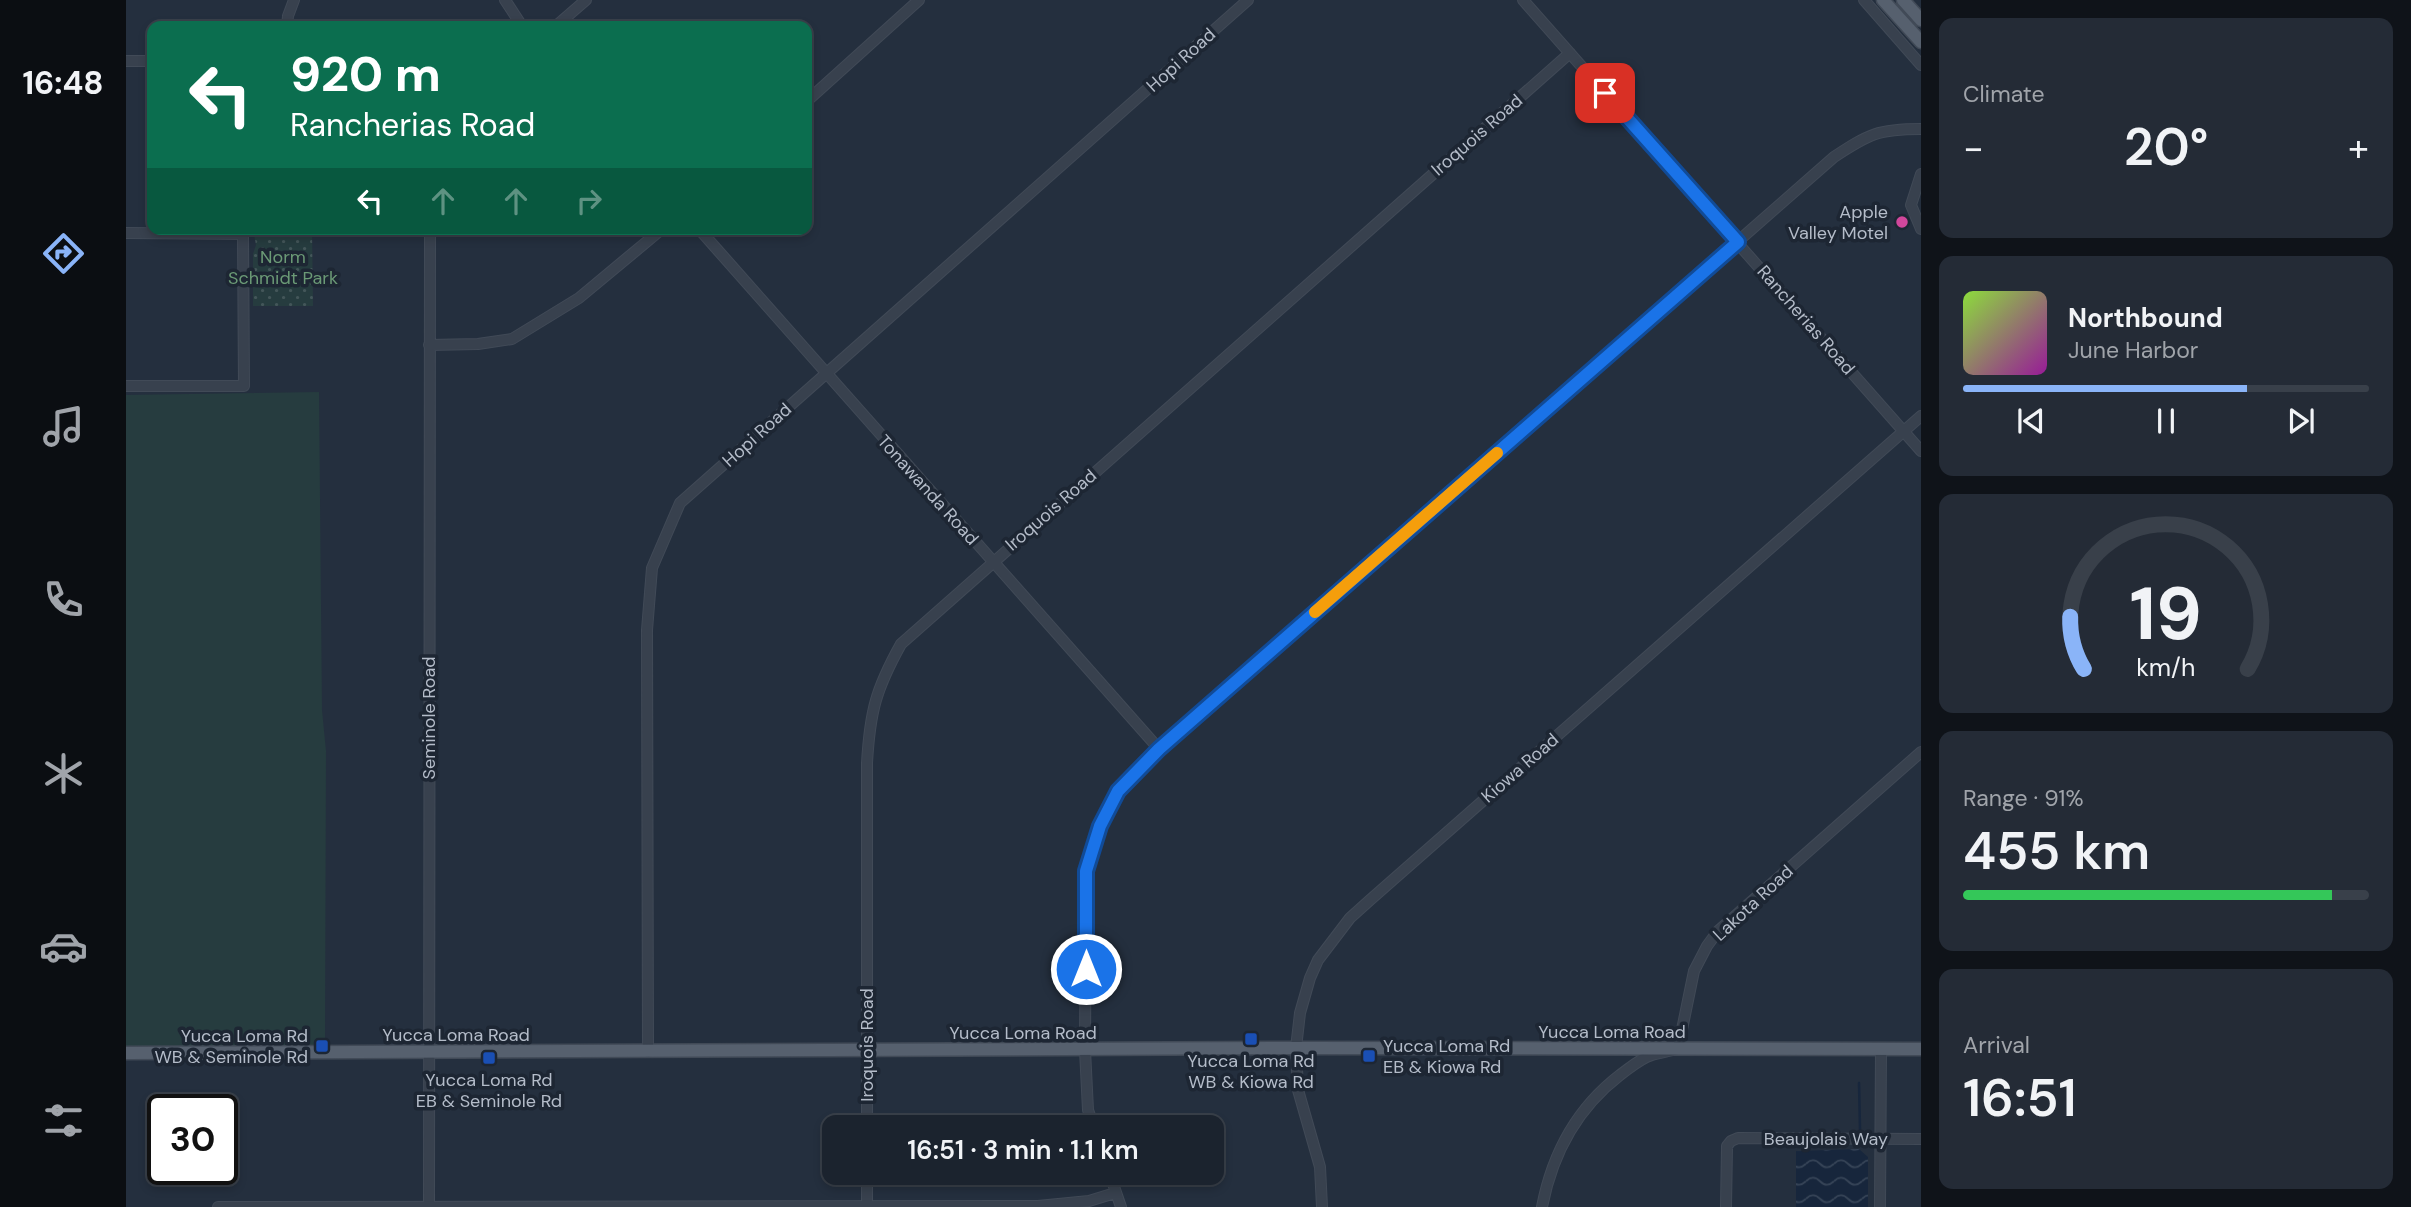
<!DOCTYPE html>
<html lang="en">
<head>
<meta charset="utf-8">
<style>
  body { margin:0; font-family:"DM Sans",sans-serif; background:#242b36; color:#f1f3f6; height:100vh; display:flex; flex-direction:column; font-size:26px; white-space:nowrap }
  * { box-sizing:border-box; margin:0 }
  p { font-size:23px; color:#a0a4aa }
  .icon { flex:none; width:38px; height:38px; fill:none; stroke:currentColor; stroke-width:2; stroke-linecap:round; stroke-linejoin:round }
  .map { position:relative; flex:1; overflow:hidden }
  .sheet { display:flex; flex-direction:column; gap:18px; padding:18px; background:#0f1319; width:490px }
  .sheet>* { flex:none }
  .top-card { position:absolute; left:21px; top:21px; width:665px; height:214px; border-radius:14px; box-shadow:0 4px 10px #0003,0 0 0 2px #39404a; background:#0b6e4f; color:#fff; overflow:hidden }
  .speed { position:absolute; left:21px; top:1094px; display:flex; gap:14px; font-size:35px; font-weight:700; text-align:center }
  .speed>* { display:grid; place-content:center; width:91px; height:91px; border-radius:50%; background:#1b232e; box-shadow:0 4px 10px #0003,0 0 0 2px #39404a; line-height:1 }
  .speed .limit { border:4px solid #111; border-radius:10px; background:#fff; color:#111 }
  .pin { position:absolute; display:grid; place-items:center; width:60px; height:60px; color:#fff; margin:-30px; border-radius:14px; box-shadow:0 4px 10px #0006 }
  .me { position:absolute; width:77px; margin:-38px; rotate:0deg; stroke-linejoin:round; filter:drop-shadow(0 0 5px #0008) }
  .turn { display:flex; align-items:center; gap:24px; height:147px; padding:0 28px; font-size:32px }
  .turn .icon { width:91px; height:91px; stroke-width:2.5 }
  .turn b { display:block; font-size:49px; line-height:60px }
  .lanes { display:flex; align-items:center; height:66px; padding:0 28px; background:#0003; justify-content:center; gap:35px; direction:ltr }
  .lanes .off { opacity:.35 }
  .big { font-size:52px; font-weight:600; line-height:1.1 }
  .sheet .tile { flex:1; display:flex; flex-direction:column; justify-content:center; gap:10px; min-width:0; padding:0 24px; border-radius:14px; background:#242b36 }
  .sheet .dial { align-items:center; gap:0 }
  .dial svg { height:182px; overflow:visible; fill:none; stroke:#39404a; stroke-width:7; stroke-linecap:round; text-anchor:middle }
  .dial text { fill:#f1f3f6; stroke:none }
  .song { display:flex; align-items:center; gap:21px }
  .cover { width:84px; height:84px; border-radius:10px; background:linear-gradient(135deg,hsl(90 70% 55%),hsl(300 70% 35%)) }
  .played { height:7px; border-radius:4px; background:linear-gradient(90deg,#8ab4f8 70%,#39404a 70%) }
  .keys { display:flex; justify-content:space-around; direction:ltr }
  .heat { display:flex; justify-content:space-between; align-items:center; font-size:38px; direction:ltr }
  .charge { height:10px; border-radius:5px; background:linear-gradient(90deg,#34c759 91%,#39404a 0) }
  .trip { position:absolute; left:696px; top:1115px; width:402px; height:70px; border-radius:14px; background:#1b232e; box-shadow:0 4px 10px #0003,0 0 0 2px #39404a; font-weight:600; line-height:70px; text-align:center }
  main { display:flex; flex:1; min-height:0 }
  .dock { display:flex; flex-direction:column; width:126px; justify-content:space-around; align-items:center; background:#0b0e12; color:#a0a4aa }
  .dock .icon { width:49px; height:49px }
  .dock .on { color:#8ab4f8 }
  .dock b { font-size:32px; color:#f1f3f6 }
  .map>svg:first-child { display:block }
  .grass { fill:#263c3f }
  .park { fill:url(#park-dots) }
  .water { fill:url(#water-waves) }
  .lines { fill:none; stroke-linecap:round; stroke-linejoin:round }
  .stream { stroke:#17263c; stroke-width:2.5 }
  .minor-casing { stroke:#414a57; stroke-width:12 }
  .major-casing { stroke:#414a57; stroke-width:15 }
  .minor { stroke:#38414e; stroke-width:10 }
  .major { stroke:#56606e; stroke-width:12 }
  .route-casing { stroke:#114b97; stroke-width:18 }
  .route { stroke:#1a73e8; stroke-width:12 }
  .slow { stroke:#f59e0b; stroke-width:12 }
  .hotel-dot { fill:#d1479c; stroke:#1d2633; stroke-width:2.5 }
  .transit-dot { fill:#1a4fb4; stroke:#1d2633; stroke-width:2.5 }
  .labels { text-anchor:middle; stroke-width:7; stroke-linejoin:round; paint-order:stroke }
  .street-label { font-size:18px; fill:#b4bcc9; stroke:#1d2633 }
  .poi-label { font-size:18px; fill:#b4bcc9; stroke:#1d2633; text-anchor:end }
  .park-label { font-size:18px; fill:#6b9a76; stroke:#1d2633 }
</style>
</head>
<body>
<main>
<nav class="dock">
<b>16:48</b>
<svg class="icon on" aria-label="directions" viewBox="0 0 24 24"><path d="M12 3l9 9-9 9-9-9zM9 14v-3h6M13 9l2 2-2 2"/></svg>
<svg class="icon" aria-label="music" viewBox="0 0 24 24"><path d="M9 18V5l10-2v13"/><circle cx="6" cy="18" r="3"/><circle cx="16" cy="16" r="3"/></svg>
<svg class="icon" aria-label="phone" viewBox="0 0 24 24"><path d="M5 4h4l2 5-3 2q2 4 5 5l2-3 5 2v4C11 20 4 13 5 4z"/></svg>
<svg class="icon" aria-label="climate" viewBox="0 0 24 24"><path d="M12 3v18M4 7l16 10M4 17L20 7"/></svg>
<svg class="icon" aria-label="car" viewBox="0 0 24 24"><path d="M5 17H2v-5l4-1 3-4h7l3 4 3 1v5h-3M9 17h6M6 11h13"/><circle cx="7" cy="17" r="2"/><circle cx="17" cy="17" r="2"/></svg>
<svg class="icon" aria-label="filters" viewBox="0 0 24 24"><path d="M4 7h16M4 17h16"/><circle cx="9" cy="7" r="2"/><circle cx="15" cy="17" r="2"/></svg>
</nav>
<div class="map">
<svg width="1795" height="1207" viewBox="0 0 1795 1207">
  <defs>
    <pattern id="park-dots" width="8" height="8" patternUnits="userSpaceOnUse" patternTransform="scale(1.75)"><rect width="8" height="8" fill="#263c3f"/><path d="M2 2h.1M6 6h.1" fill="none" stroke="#435659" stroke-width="1.8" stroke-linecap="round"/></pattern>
    <pattern id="water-waves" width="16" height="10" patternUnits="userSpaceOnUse" patternTransform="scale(1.75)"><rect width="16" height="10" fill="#17263c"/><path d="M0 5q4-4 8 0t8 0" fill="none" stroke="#364457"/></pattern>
  </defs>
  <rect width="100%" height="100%" fill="#242f3e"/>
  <!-- grass -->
  <path class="grass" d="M193,392L196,710L200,751L199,1048L0,1046V395Z"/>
  <!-- park -->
  <path class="park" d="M127,229H186L187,306H127V254L130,245Z"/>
  <!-- water -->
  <path class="water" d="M1733,1149L1742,1157V1207H1670V1151Z"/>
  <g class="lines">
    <!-- stream -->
    <path class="stream" d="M1733,1083L1734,1129"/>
    <defs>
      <path id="minor" d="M379,0L396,26
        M1397,0L1795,451
        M1738,0L1795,65
        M161,26L162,16L168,0
        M430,26L460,0
        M0,61H26
        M681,101L793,0
        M1795,174L1785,205L1795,229
        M573,229L1033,749
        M0,233L117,234L118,386H0
        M303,345L352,344L386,339L453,298L536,229
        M522,1052L521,630L526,568L554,503L1122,0
        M741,1127V763C744,711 750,689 775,644L1444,53
        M968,1127L962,1110L959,1050L960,871L974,826L992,791L1033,749L1708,157C1743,134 1752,129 1795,129
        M983,1172L995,1207
        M92,1207L912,1206L963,1201L989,1193
        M303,1207L304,229
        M741,1207V1172
        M1196,1207L1194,1167L1172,1090L1170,1048L1174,1013L1184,978L1192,960L1224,918L1244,900L1795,416
        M1416,1207C1426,1155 1451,1108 1494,1075C1504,1068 1513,1059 1526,1055C1534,1053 1543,1051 1552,1049L1568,971L1581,946L1592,931L1795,752
        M1600,1207L1601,1146L1605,1141L1612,1138L1795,1139
        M1754,1207L1755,1049"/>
      <path id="major" d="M1757,0L1795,42
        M1777,0L1795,20
        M0,1053L1170,1048L1795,1049"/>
    </defs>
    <!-- minor casing -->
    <use href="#minor" class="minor-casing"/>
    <!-- major casing -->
    <use href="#major" class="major-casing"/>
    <!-- minor -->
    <use href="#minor" class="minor"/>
    <!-- major -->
    <use href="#major" class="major"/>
  </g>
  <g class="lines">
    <defs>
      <path id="route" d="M960,969V871L974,826L992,791L1033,749L1612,242L1479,93"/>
    </defs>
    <!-- route casing -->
    <use href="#route" class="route-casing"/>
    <!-- route -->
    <use href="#route" class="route"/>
    <!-- slow -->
    <path class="slow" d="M1189,612L1371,453"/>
  </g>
  <!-- markers -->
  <circle class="hotel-dot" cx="1776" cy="222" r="7"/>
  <g class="transit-dot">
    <rect x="1118" y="1032" width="14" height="14" rx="3.5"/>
    <rect x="189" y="1039" width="14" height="14" rx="3.5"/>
    <rect x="1236" y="1049" width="14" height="14" rx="3.5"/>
    <rect x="356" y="1051" width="14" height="14" rx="3.5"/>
  </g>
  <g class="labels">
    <!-- street labels -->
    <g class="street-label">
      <text transform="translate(1055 60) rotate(-42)" y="6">Hopi Road</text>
      <text transform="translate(1351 135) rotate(-41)" y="6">Iroquois Road</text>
      <text transform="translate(1680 320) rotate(49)" y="6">Rancherias Road</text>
      <text transform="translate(631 435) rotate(-42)" y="6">Hopi Road</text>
      <text transform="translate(802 490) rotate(48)" y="6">Tonawanda Road</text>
      <text transform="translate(925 510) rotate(-41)" y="6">Iroquois Road</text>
      <text transform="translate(303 718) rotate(-90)" y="6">Seminole Road</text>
      <text transform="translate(1394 768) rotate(-41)" y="6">Kiowa Road</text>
      <text transform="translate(1627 903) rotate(-43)" y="6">Lakota Road</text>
      <text x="1486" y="1038">Yucca Loma Road</text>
      <text x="897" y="1039">Yucca Loma Road</text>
      <text x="330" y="1041">Yucca Loma Road</text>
      <text transform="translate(741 1045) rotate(-90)" y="6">Iroquois Road</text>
      <text x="1700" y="1145">Beaujolais Way</text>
    </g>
    <!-- poi labels -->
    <g class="poi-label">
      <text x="1762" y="218">Apple<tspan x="1762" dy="21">Valley Motel</tspan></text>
      <text x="182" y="1042">Yucca Loma Rd<tspan x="182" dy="21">WB &amp; Seminole Rd</tspan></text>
      <text x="1257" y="1052" text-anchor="start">Yucca Loma Rd<tspan x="1257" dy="21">EB &amp; Kiowa Rd</tspan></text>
      <text x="1125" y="1067" text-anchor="middle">Yucca Loma Rd<tspan x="1125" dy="21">WB &amp; Kiowa Rd</tspan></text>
      <text x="363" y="1086" text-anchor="middle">Yucca Loma Rd<tspan x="363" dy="21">EB &amp; Seminole Rd</tspan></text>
    </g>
    <!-- park labels -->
    <g class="park-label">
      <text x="157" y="263">Norm<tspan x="157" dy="21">Schmidt Park</tspan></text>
    </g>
  </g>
</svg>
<div class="speed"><div class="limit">30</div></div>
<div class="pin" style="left:1479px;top:93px;background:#d93025"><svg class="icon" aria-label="arrive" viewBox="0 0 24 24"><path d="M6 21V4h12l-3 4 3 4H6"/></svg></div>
<svg class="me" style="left:960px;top:969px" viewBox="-20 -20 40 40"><circle r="17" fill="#1a73e8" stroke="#fff" stroke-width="3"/><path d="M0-11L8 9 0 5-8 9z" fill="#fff"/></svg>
<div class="trip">16:51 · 3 min · 1.1 km</div>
<div class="top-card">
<div class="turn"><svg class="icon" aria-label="left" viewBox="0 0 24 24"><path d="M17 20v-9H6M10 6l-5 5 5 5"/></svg><div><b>920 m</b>Rancherias Road</div></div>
<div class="lanes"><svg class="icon" aria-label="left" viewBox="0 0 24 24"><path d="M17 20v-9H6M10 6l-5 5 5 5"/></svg><svg class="icon off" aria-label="ahead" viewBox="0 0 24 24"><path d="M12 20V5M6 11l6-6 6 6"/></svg><svg class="icon off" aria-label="ahead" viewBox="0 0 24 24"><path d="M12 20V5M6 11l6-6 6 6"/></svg><svg class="icon off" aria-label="right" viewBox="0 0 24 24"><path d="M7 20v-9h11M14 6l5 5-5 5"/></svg></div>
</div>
</div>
<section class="sheet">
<div class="tile"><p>Climate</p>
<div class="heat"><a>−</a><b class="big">20°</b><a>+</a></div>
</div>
<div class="tile">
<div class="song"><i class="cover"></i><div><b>Northbound</b><p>June Harbor</p></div></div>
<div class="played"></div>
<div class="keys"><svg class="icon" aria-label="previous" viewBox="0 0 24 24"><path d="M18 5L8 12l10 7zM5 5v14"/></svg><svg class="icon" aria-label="pause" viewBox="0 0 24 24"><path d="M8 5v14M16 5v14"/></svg><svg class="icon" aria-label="next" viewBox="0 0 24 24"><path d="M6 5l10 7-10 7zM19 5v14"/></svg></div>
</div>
<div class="tile dial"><svg viewBox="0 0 100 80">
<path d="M14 69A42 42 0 1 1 86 69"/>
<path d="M14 69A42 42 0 0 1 8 46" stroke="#8ab4f8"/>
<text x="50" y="56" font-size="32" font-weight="700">19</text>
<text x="50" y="72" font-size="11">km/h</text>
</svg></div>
<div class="tile"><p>Range · 91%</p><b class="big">455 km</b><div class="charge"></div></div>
<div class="tile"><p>Arrival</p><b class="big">16:51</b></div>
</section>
</main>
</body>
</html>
